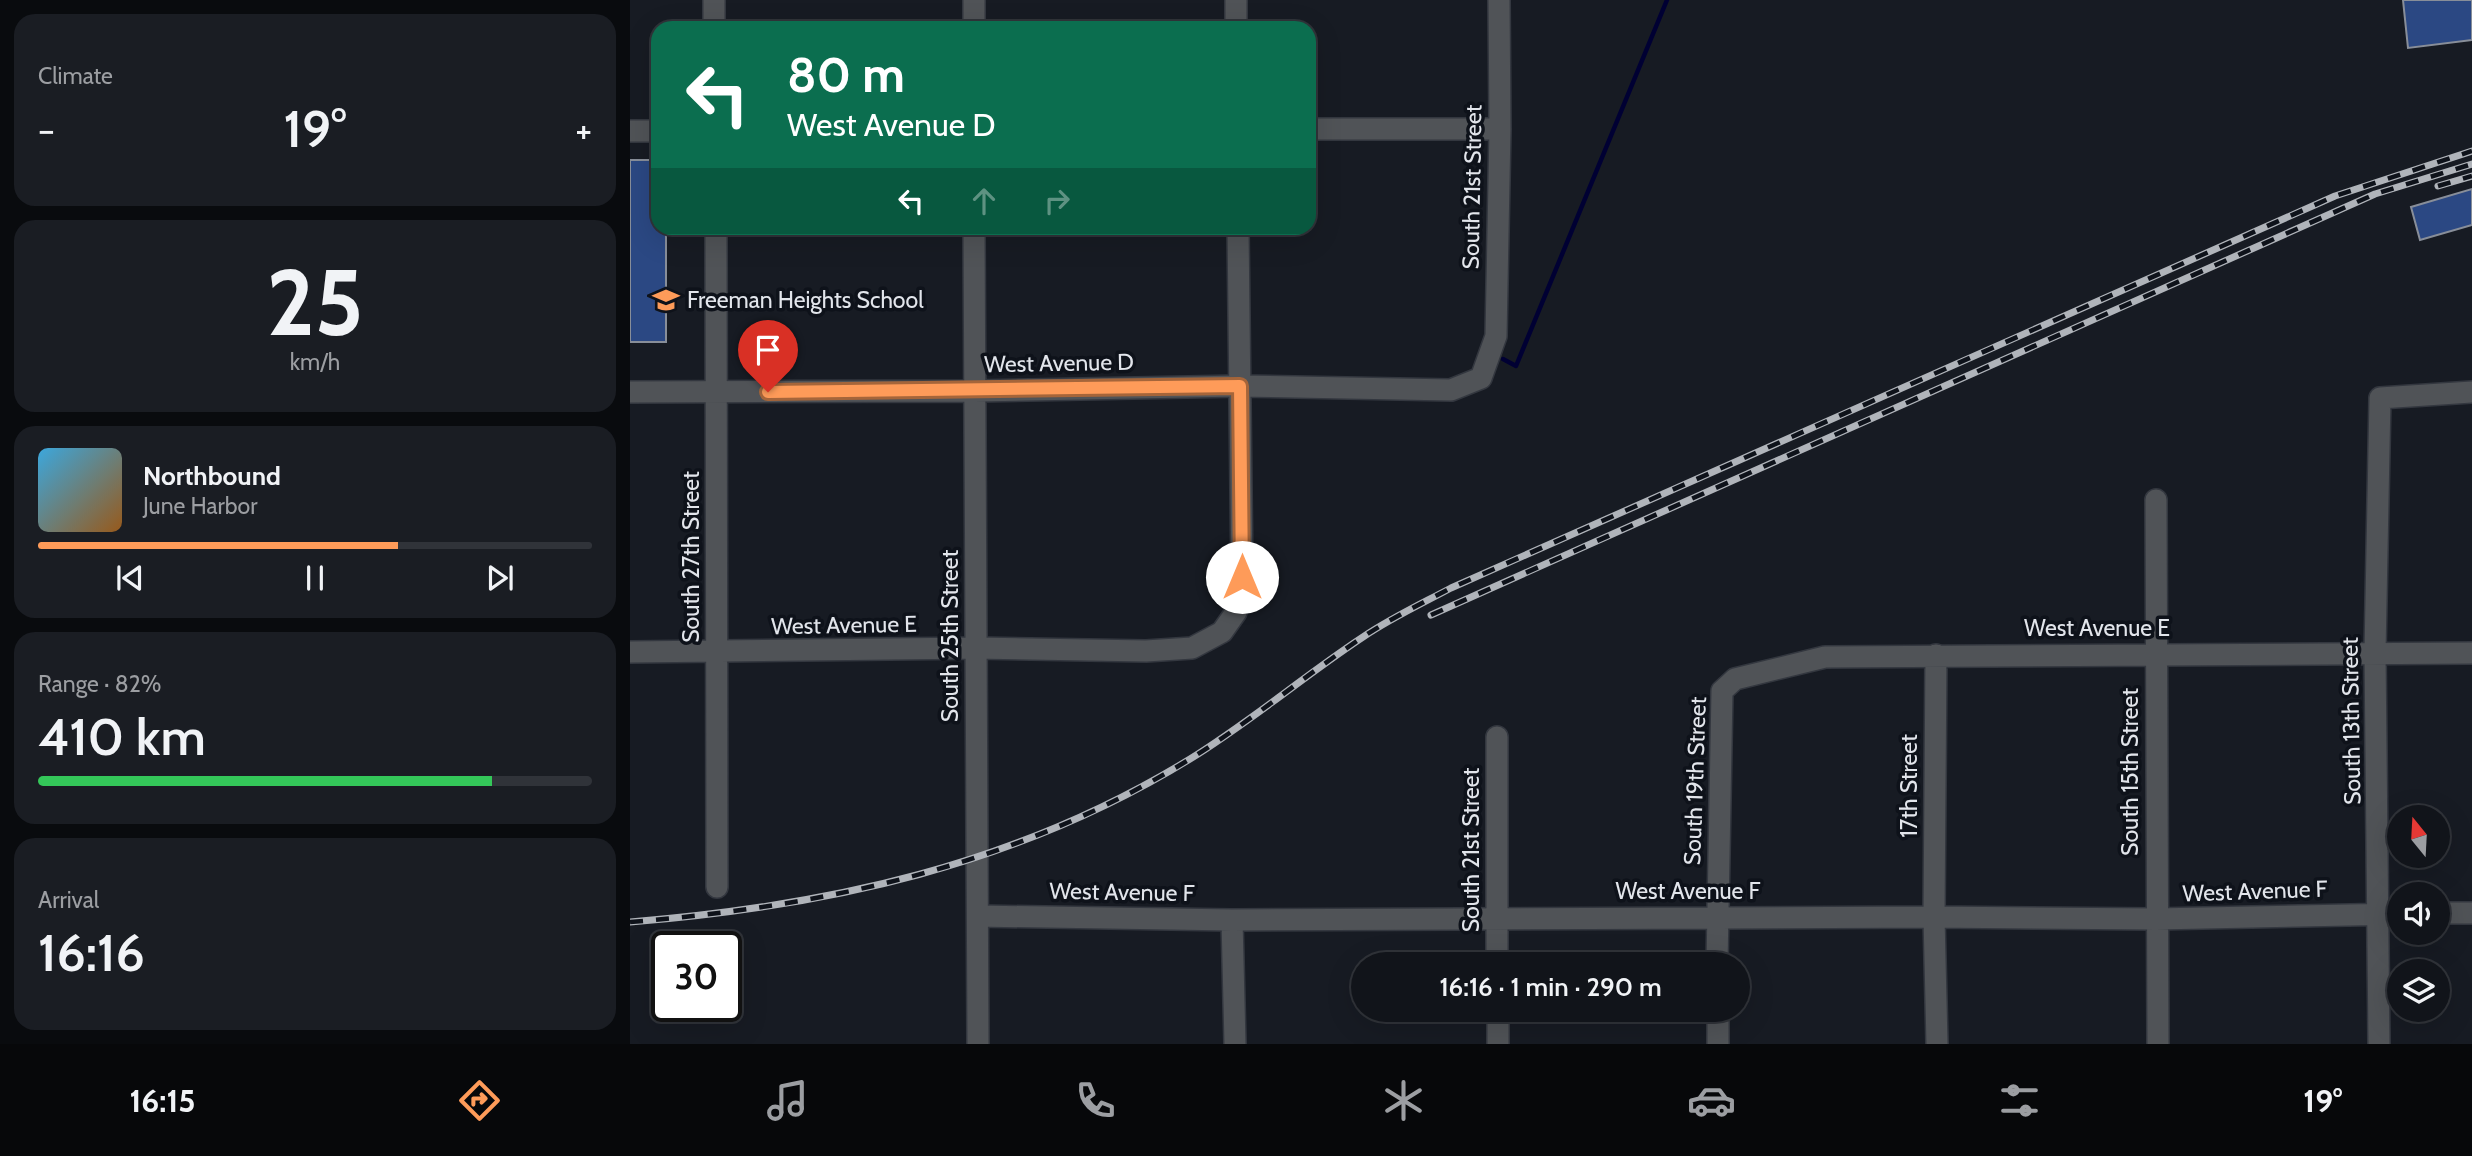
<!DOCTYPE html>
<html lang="en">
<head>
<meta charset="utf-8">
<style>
  body { margin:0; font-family:Cabin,sans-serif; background:#1a1d23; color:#f1f3f6; height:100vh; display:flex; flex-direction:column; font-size:26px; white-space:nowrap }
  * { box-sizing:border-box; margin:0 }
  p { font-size:23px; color:#9c9ea2 }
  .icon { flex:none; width:38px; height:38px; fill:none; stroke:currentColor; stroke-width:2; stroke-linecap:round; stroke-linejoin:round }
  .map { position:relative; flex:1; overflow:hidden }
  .panel { display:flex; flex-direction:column; gap:14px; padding:14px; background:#090b0e; width:630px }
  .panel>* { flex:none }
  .guide { position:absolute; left:21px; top:21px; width:665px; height:214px; border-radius:21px; box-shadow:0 7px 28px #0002,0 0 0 2px #303339; background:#0b6e4f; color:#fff; overflow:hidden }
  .needle { width:46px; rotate:342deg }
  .fabs { position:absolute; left:1757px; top:805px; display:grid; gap:14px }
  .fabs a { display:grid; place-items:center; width:63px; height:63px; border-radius:50%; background:#11141a; box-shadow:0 7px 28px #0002,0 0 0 2px #303339; font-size:35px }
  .speed { position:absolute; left:21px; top:931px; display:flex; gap:14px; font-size:35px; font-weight:700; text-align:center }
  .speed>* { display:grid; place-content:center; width:91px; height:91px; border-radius:50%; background:#11141a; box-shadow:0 7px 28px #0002,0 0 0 2px #303339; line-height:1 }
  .speed .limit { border:4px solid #111; border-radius:10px; background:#fff; color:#111 }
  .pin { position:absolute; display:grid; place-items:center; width:60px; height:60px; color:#fff; margin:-72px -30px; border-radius:50% 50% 50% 0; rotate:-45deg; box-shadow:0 0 7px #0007 }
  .pin .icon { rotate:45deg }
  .me { position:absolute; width:77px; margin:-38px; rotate:0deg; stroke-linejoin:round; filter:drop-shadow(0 0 5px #0008) }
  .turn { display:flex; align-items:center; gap:24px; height:147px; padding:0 21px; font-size:32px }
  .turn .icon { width:91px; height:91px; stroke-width:2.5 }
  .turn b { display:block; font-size:49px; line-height:60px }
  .lanes { display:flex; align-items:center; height:66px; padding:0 21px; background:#0003; justify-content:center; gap:35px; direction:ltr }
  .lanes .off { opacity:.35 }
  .big { font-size:52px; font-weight:600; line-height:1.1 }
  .panel .tile { flex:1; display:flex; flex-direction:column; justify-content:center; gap:10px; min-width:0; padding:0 24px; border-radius:21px; background:#1a1d23 }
  .panel .dial { align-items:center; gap:0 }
  .dial b { font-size:91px; line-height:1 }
  .song { display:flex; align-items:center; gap:21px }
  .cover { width:84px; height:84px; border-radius:10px; background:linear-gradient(135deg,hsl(200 70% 55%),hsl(30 70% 35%)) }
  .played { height:7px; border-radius:4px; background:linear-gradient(90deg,#fe9b59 65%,#303339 65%) }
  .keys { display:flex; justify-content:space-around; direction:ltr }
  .heat { display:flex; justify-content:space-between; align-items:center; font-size:38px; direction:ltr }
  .charge { height:10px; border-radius:5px; background:linear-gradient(90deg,#34c759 82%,#303339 0) }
  .trip { position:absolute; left:721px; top:952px; width:399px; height:70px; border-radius:35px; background:#11141a; box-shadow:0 7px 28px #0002,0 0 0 2px #303339; font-weight:600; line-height:70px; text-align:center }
  .menu { display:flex; height:112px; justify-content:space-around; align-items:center; background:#07080a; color:#9c9ea2 }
  .menu .icon { width:49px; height:49px }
  .menu .on { color:#fe9b59 }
  .menu b { font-size:32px; color:#f1f3f6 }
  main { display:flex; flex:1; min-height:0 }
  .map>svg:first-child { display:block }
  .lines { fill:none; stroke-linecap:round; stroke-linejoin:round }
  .stream { stroke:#003; stroke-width:4.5 }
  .building { fill:#2b4883; stroke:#888e99; stroke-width:2 }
  .minor-casing { stroke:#33373f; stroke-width:24 }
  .minor { stroke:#505357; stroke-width:21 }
  .rail-casing { stroke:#b0b4ba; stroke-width:7 }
  .rail { stroke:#0e121a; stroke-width:4.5; stroke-dasharray:13; stroke-linecap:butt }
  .route-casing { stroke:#a5653a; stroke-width:18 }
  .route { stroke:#fe9b59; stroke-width:12 }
  .labels { text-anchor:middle; stroke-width:7; stroke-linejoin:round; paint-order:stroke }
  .street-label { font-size:23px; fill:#e2e5eb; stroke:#0e121a }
  .poi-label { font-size:23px; fill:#e2e5eb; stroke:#0e121a; text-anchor:start }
</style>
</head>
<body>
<main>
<section class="panel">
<div class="tile"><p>Climate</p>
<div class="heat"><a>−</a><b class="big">19°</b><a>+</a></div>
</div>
<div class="tile dial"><b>25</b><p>km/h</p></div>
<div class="tile">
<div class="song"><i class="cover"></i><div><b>Northbound</b><p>June Harbor</p></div></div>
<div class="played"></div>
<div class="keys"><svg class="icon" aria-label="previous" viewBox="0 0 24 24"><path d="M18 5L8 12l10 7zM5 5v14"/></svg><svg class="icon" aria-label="pause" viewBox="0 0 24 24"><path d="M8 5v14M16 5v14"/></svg><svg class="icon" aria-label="next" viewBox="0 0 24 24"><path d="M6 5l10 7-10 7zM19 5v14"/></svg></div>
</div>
<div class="tile"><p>Range · 82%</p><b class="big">410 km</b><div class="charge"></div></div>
<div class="tile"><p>Arrival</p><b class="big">16:16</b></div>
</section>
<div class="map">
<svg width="1842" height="1044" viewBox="0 0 1842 1044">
  <rect width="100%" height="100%" fill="#171b23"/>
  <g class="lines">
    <!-- stream -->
    <path class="stream" d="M873,359L886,366L1037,0"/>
  </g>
  <!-- building -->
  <path class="building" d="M1773,0H1842V40L1778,48Z
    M0,160H28V228H36V342H0Z
    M1842,189V225L1790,240L1781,207Z"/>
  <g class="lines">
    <defs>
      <path id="minor" d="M84,0V28
        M344,0V28
        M606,28V0
        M679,129H870
        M0,131H28
        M86,228L87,887
        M344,228L348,1044
        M0,392L345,391L610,386L821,390L851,378L866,336L870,129L869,0
        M1526,500L1528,1044
        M0,652L346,648L516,651L562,648L592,632L606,612L612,577L608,228
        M1306,655L1304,917L1307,1044
        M1808,913H1842
        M348,916L602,920L1304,917L1526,919L1769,914
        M602,920L605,1044
        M867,964V737
        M1087,964L1092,691L1105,679L1195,657L1842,653
        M868,1010V1044
        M1088,1010V1044
        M1749,1044L1745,652L1750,398L1842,392"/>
    </defs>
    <!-- minor casing -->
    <use href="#minor" class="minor-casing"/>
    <!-- minor -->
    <use href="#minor" class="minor"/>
    <defs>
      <path id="rail" d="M1808,186L1842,176
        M801,615L1745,194L1842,164
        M0,922C199,906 387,865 560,759C620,722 674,676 733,637C761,618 791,604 821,588L1705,196L1842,151"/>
    </defs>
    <!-- rail casing -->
    <use href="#rail" class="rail-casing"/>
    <!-- rail -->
    <use href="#rail" class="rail"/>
  </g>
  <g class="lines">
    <defs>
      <path id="route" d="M138,392L610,386L612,577"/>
    </defs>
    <!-- route casing -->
    <use href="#route" class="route-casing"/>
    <!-- route -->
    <use href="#route" class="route"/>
  </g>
  <!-- icons -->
  <defs>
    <symbol id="school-bare" viewBox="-9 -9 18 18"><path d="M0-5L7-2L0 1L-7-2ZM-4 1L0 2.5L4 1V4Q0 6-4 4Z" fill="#fe9b59" stroke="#0e121a" stroke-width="2.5" paint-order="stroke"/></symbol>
  </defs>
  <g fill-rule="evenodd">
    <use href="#school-bare" x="17" y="281" width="38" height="38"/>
  </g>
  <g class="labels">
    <!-- street labels -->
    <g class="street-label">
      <text transform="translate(842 187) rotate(-89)" y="8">South 21st Street</text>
      <text transform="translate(429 363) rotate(-1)" y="8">West Avenue D</text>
      <text transform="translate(61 557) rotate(-90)" y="8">South 27th Street</text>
      <text transform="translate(214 625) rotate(-1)" y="8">West Avenue E</text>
      <text x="1467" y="636">West Avenue E</text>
      <text transform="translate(320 636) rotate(-90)" y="8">South 25th Street</text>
      <text transform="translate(1721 721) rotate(-91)" y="8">South 13th Street</text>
      <text transform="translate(1500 772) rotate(-90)" y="8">South 15th Street</text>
      <text transform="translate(1065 781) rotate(-88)" y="8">South 19th Street</text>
      <text transform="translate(1279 786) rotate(-90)" y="8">17th Street</text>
      <text transform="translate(841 850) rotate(-90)" y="8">South 21st Street</text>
      <text x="1058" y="899">West Avenue F</text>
      <text transform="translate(1625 891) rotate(-2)" y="8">West Avenue F</text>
      <text transform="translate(492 892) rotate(1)" y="8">West Avenue F</text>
    </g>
    <!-- poi labels -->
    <g class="poi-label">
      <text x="57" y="308">Freeman Heights School</text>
    </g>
  </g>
</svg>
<div class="fabs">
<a><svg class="needle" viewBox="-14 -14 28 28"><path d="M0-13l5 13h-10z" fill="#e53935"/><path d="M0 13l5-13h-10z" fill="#9c9ea2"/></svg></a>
<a><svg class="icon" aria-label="sound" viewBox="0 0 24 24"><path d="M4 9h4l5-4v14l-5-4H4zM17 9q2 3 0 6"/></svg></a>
<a><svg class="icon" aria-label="layers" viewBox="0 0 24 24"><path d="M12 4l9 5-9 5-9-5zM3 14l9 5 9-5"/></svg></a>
</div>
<div class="speed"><div class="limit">30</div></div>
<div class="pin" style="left:138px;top:392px;background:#d93025"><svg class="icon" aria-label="arrive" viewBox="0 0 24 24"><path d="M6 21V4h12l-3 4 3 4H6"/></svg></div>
<svg class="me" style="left:612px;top:577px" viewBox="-20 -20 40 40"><circle r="19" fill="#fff"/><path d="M0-13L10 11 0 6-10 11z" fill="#fe9b59"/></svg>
<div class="trip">16:16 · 1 min · 290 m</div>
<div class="guide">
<div class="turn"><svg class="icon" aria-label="left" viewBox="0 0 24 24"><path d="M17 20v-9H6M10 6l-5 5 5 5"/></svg><div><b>80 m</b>West Avenue D</div></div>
<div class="lanes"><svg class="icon" aria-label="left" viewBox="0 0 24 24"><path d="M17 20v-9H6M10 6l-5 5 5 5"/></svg><svg class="icon off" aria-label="ahead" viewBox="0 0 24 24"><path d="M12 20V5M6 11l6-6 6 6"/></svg><svg class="icon off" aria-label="right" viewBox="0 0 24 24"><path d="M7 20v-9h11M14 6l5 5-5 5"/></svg></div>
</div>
</div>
</main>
<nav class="menu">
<b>16:15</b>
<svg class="icon on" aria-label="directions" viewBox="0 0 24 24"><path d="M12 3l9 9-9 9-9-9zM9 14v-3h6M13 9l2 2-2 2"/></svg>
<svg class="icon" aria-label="music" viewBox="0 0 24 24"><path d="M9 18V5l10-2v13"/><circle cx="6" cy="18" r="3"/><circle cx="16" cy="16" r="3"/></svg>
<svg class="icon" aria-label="phone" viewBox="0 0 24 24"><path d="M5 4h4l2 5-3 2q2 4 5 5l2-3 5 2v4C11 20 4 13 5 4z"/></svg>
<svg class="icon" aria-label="climate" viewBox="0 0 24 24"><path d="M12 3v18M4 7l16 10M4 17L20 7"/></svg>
<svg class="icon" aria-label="car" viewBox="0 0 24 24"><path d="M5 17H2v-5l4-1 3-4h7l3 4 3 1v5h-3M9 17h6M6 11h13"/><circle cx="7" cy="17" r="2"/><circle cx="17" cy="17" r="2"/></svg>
<svg class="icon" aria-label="filters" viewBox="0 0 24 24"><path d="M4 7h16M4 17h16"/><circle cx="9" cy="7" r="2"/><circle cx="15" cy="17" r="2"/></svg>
<b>19°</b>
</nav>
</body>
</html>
